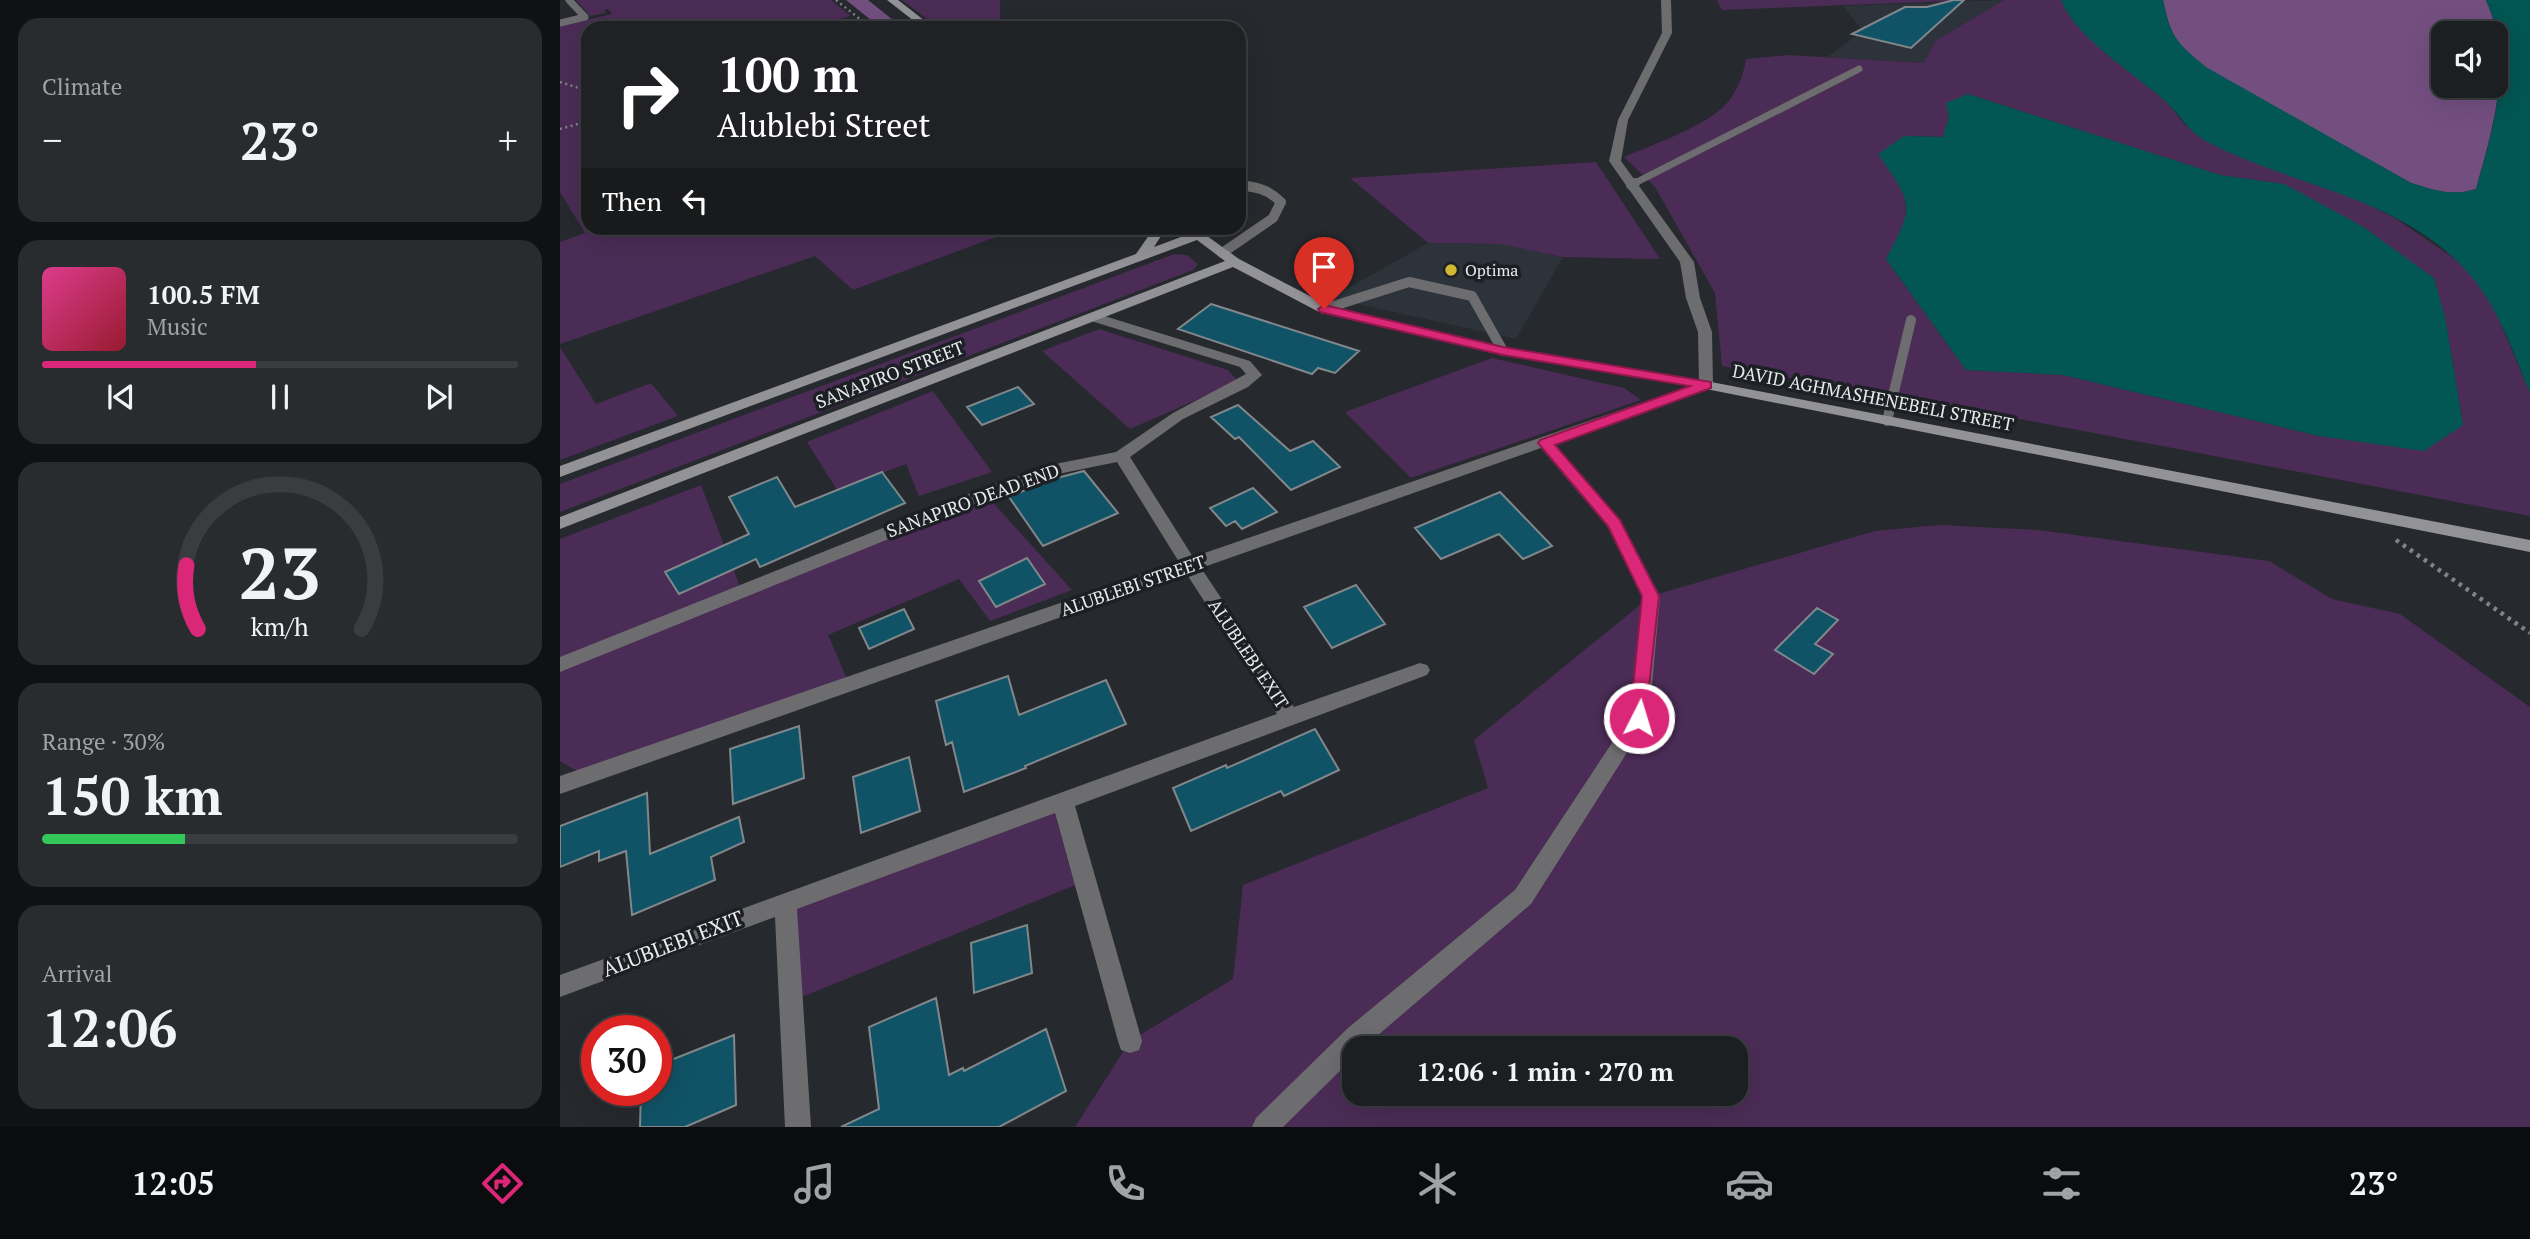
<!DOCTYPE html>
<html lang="en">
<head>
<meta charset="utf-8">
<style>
  body { margin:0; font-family:"PT Serif",serif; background:#292c2f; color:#f1f3f6; height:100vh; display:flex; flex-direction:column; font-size:26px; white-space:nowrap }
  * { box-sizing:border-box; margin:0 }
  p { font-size:23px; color:#a0a2a5 }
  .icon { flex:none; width:38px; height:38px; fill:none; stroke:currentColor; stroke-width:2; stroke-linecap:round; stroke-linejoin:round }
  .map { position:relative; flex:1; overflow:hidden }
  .details { display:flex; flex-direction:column; gap:18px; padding:18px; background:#0f1113; width:560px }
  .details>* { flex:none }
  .guide { position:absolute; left:21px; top:21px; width:665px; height:214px; border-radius:21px; box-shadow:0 7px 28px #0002,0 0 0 2px #3a3d40; background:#202124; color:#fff; overflow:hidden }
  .tools { position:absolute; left:1871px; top:21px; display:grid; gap:14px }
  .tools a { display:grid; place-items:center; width:77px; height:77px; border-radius:14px; background:#1c1f22; box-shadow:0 7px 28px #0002,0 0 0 2px #3a3d40; font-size:35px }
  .speed { position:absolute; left:21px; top:1015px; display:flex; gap:14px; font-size:35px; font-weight:700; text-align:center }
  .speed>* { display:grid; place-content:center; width:91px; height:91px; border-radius:50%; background:#1c1f22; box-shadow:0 7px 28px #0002,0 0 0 2px #3a3d40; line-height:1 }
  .speed .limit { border:10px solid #d22; background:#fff; color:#111 }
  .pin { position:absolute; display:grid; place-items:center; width:60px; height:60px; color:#fff; margin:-72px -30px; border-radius:50% 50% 50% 0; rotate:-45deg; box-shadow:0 0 7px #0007 }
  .pin .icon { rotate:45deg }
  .me { position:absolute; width:77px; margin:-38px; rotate:5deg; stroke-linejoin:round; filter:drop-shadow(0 0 5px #0008) }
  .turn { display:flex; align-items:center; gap:24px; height:147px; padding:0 21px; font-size:32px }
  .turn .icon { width:91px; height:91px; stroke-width:2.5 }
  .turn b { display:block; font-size:49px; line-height:60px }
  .then { display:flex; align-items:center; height:66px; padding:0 21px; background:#0003; gap:14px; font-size:26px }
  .big { font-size:52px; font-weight:700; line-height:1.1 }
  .details .card { flex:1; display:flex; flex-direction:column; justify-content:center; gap:10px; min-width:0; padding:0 24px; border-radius:21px; background:#292c2f }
  .details .dial { align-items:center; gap:0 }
  .dial svg { height:182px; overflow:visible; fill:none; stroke:#3a3d40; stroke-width:7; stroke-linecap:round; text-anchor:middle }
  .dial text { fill:#f1f3f6; stroke:none }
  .song { display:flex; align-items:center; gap:21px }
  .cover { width:84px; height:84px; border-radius:10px; background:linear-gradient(135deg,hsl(330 70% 55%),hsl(350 70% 35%)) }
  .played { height:7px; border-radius:4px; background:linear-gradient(90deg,#db2777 45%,#3a3d40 45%) }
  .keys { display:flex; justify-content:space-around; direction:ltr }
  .heat { display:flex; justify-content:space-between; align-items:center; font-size:38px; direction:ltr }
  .charge { height:10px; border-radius:5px; background:linear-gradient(90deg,#34c759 30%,#3a3d40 0) }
  .trip { position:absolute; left:782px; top:1036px; width:406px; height:70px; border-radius:21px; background:#1c1f22; box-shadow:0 7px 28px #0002,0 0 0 2px #3a3d40; font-weight:700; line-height:70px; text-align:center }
  .tab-bar { display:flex; height:112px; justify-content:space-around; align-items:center; background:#0b0c0e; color:#a0a2a5 }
  .tab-bar .icon { width:49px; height:49px }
  .tab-bar .current { color:#db2777 }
  .tab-bar b { font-size:32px; color:#f1f3f6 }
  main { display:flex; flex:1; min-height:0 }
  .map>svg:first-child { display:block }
  .built { fill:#2c333b }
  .green { fill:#4b2c56; fill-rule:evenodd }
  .forest { fill:#734f80; fill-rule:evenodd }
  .water { fill:#025653 }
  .building { fill:#105366; stroke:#81878a; stroke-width:2 }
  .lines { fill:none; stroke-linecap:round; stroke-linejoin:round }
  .path-far1 { stroke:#818386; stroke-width:2.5; stroke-dasharray:2 3.5; stroke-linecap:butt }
  .path { stroke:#818386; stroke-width:4.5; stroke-dasharray:3.5 5; stroke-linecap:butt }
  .service-far1 { stroke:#6d6d6f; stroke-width:7 }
  .service { stroke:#6d6d6f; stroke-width:10 }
  .minor { fill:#6d6d6f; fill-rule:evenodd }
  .secondary { fill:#939397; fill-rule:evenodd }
  .route { fill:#db2777; stroke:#8e194d; stroke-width:2 }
  .poi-dot { fill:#d2b735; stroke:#1c1f23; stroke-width:2.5 }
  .labels { text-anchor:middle; stroke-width:7; stroke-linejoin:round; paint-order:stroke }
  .far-poi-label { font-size:16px; fill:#e8eaec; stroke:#1c1f23; text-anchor:start }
  .street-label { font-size:18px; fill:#e8eaec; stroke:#1c1f23 }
  .near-street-label { font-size:21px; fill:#e8eaec; stroke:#1c1f23 }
</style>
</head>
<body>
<main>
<section class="details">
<div class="card"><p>Climate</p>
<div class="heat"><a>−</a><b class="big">23°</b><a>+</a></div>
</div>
<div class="card">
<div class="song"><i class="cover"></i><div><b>100.5 FM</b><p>Music</p></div></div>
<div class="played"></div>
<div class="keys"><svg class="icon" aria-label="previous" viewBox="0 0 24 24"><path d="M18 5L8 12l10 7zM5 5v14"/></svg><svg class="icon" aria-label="pause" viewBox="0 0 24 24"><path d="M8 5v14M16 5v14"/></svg><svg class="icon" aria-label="next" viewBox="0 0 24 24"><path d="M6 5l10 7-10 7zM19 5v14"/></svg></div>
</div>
<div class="card dial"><svg viewBox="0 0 100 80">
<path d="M14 69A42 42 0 1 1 86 69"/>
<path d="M14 69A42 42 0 0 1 9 41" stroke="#db2777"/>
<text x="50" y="56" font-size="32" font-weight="700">23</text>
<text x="50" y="72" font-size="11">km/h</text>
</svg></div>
<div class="card"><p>Range · 30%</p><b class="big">150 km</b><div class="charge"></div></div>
<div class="card"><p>Arrival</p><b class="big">12:06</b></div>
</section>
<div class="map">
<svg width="1970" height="1127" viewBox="0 0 1970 1127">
  <rect width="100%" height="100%" fill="#26292d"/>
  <!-- built -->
  <path class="built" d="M1444,0L1375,41L1364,63L1267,57L1303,31L1283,6Z
    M868,243L940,244L1003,257L956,339L770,298Z"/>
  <!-- green -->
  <path class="green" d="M16,0H271L291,16L244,28H28V228H460L293,290L255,256L0,344V242L25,233L0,192V26L52,14L48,9L44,10L46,13L30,16Z
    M342,0H440V19L453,28H379Z
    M1157,0H1418L1162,10Z
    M1444,0H1501L1522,31L1552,58L1605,100L1626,126L1805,203L1835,218L1898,261L1919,284L1934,308L1970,393V516L1381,404L1162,366L1155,293L1095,187L1064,157C1090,146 1142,127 1162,108C1176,95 1183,77 1186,59L1229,55L1364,63L1375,41ZM1408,94L1660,175L1724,184L1874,278L1885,317L1903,425L1759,436L1503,375L1406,370L1326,259L1346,223L1344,136L1384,137L1389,117Z
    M1036,162L1100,259L1003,257L940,244L868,243L790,178Z
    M614,254L627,255L638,264L633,270L0,512V484Z
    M539,329L668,370L676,379L666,387L570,429L482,351Z
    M0,347L36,404L91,383L118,416L0,460Z
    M932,358L1064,388L1081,400L851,478L785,412Z
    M373,391L432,472L359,496L346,464L277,490L247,442Z
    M141,485L181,589L0,662V539Z
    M428,497L512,590L430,621L399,579L268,635L288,681L23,775L0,761V670Z
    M1378,525L1478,530L1709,561L1772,599L1840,614L1970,707V1127H515L570,1041L673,979L683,885L928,788L914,740L1091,596L1315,531ZM794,1048H1176V1094H794Z
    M494,811L515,885L242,997L235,908Z"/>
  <!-- forest -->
  <path class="forest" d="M286,0H308L343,28H321Z
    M1603,0H1926C1954,62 1933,127 1916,189C1892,197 1874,190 1851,183L1646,68C1617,44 1611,38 1603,0ZM1883,33H1936V86H1883Z"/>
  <!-- water -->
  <path class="water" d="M1501,0H1603C1610,37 1618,44 1646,67L1851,183C1874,190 1893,197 1916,189C1934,127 1954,61 1926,0H1970V393C1951,347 1936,300 1900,264C1831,194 1726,185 1644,140C1628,131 1620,115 1607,103C1597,93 1585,85 1574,76C1548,55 1514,31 1501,0Z
    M1408,94L1660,175L1724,184L1802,226L1874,278L1885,317L1903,425L1864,451L1759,436L1503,375L1406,370L1326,259C1356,204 1352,204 1318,154L1344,136L1383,137L1389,117L1386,103Z"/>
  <!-- building -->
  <path class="building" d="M1394,0H1404L1351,48L1292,34L1345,7H1367Z
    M651,304L799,351L775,373L758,368L752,374L618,329Z
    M458,387L474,404L422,425L407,407Z
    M678,405L730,451L753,441L780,467L731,490L679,437L675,439L651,417Z
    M524,471L558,513L483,546L449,497L489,480Z
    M322,472L345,503L200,567L196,559L119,594L105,572L189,534L169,497L217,477L235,507Z
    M693,488L717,512L682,529L675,521L666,526L650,508Z
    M940,492L992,546L963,559L939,534L881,559L855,528Z
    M467,558L485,584L436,607L419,581Z
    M796,585L825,624L772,648L744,607Z
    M1257,608L1278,620L1255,644L1273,654L1254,674L1215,650Z
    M344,609L354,629L309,649L299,628Z
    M448,676L459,715L546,680L566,724L465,766L466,768L404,792L392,742L386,745L376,701Z
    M239,726L244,778L173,804L170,749Z
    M755,729L779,770L724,796L721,791L631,831L613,788L666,765L667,768Z
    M349,757L360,811L301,833L293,777Z
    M87,793L90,854L179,817L184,842L151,857L155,880L72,915L66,851L39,861V851L0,867V826Z
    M467,925L472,973L414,993L411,943Z
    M376,998L389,1075L403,1068L404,1071L486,1029L506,1091L439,1127H281L319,1109L309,1027Z
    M174,1035L176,1105L125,1127H80L81,1090H96V1066Z"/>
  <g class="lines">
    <!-- path-far1 -->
    <path class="path-far1" d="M276,0L311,28
      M0,82L28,91
      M0,129L28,121"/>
    <!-- path -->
    <path class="path" d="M1836,540L1970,633"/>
    <!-- service-far1 -->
    <path class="service-far1" d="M0,23L25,17L9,0
      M1071,185L1299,69"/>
    <!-- service -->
    <path class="service" d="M1071,185L1075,183
      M662,253L713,218L721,202C708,189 696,187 679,185
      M764,309L849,282L912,296L943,351
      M1327,421L1351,320"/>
    <!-- minor -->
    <path class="minor" d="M1101,0H1111L1112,33L1068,120L1061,161L1134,262L1140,298L1152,332L1153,385L1151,388L994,444L1060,519L1100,596L1089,718L971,904L803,1048H794V1057L723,1127H692L696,1118L788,1028L955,890L1069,717L1082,596L1047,526L981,448L641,568L734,707L860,663L867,665L870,670L867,675L515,806L582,1041L579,1050L570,1053L561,1050L558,1041L495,813L237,909L251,1127H225L215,917L0,997V975L717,714L626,573L0,794V776L619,562L557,462L503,473L440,494L0,672V657L428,486L500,463L556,452L613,413L686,374L680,367L528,320V314H538L690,361L702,375L688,387L623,419L570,457L633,557L1139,383L1138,332L1126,298L1120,262L1049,161L1058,120L1102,33Z"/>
    <!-- secondary -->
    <path class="secondary" d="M327,0H338L374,28H363Z
      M594,228H606L594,247L629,234L623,228H636L679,259L769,306L943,347L1146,381L1970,540V552L1146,389L943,355L759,312L673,267L0,529V517L665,261L637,240L0,477V466L576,254Z"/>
  </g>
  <!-- route -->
  <path class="route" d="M764,305L943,347L1151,382V388L995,445L1060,520L1099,596L1085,723L1079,726L1073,723L1070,718L1082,596L1048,526L978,443L980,440L1130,386L943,355L760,312L758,309Z"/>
  <!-- markers -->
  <circle class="poi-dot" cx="891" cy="270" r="7"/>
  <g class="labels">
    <!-- far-poi labels -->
    <g class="far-poi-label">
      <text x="905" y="276">Optima</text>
    </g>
    <!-- street labels -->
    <g class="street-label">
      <text transform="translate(330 375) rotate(-21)" y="6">SANAPIRO STREET</text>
      <text transform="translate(1313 398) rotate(11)" y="6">DAVID AGHMASHENEBELI STREET</text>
      <text transform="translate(413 501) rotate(-20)" y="6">SANAPIRO DEAD END</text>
      <text transform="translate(573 586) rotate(-19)" y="6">ALUBLEBI STREET</text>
      <text transform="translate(688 654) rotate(56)" y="6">ALUBLEBI EXIT</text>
    </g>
    <!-- near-street labels -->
    <g class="near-street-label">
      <text transform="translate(113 944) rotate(-21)" y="7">ALUBLEBI EXIT</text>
    </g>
  </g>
</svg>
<div class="tools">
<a><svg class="icon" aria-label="sound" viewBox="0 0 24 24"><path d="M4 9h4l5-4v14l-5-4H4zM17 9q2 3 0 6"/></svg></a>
</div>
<div class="speed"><div class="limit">30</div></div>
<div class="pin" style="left:764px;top:309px;background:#d93025"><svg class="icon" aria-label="arrive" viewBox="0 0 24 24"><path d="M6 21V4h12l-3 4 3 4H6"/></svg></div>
<svg class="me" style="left:1079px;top:718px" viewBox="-20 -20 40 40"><circle r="17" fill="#db2777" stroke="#fff" stroke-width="3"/><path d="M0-11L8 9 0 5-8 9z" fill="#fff"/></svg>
<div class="trip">12:06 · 1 min · 270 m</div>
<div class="guide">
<div class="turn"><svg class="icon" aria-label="right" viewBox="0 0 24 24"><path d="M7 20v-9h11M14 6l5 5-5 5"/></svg><div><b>100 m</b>Alublebi Street</div></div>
<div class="then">Then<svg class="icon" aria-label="left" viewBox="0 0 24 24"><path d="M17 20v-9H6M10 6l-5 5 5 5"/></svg></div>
</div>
</div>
</main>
<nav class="tab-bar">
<b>12:05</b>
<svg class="icon current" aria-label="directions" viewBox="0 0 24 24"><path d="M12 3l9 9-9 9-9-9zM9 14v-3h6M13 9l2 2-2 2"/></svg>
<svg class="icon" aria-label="music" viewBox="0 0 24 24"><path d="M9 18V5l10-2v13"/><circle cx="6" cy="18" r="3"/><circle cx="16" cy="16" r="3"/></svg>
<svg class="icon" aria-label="phone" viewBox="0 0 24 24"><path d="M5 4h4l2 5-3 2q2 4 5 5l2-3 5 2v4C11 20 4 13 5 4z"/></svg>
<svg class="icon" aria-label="climate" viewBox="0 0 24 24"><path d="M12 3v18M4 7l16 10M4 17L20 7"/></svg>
<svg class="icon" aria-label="car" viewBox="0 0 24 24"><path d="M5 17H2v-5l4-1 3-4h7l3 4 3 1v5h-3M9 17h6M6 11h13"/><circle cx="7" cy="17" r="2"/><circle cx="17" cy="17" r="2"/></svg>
<svg class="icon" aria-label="filters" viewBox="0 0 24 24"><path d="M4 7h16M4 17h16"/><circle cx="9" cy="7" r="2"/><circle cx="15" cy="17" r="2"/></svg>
<b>23°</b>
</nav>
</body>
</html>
